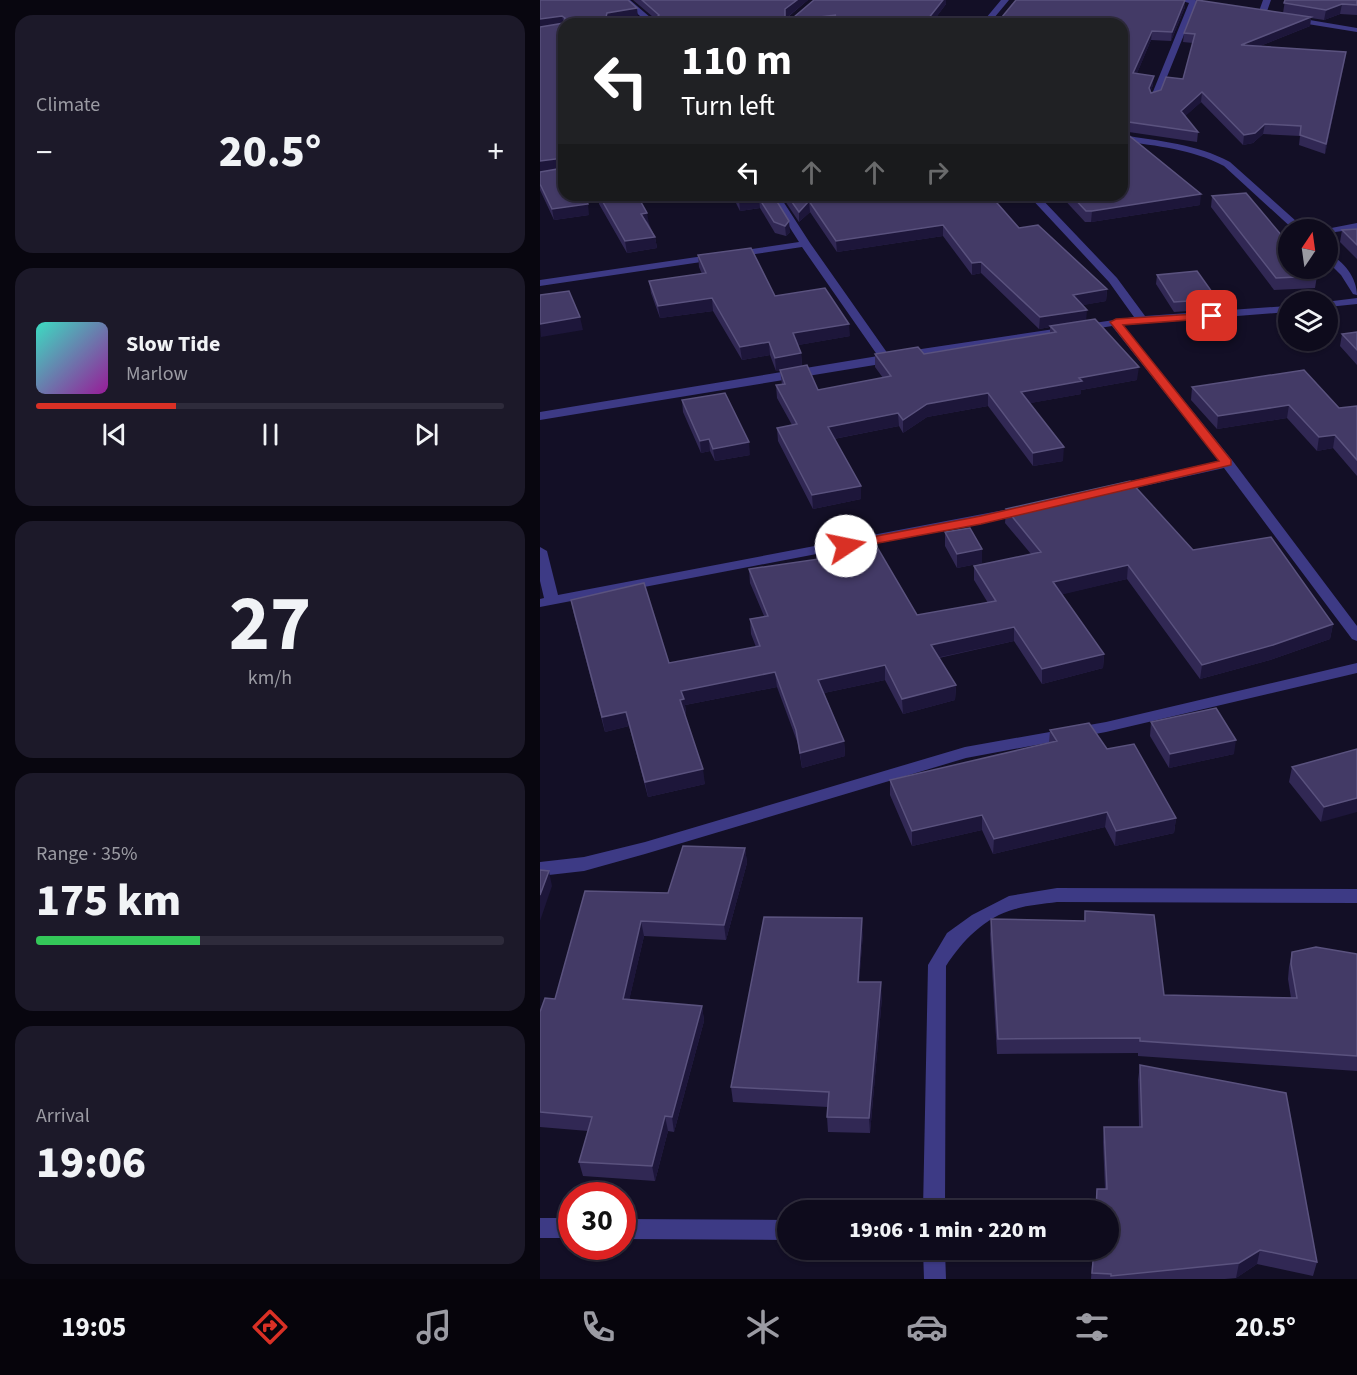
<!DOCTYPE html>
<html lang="en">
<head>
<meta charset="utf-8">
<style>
  body { margin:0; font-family:"Source Sans 3",sans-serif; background:#1c1929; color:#f1f3f6; height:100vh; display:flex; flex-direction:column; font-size:22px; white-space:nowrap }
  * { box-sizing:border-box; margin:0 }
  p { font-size:20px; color:#9b9ba3 }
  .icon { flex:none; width:33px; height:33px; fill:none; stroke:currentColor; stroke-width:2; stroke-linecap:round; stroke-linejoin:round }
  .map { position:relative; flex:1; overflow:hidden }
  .side { display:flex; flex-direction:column; gap:15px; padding:15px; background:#08060f; width:540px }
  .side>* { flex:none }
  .top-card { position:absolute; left:18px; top:18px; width:570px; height:183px; border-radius:18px; box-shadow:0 2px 4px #0004,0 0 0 2px #2e2b3b; background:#202124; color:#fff; overflow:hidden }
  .needle { width:39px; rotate:13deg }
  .buttons { position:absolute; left:738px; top:219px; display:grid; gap:12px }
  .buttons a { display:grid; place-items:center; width:60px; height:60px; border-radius:50%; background:#0e0b1c; box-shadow:0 2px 4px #0004,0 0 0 2px #2e2b3b; font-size:30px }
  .speed { position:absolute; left:18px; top:1182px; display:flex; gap:12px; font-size:30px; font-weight:700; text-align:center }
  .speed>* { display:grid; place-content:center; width:78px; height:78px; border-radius:50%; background:#0e0b1c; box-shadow:0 2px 4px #0004,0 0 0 2px #2e2b3b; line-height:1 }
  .speed .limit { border:9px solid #d22; background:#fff; color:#111 }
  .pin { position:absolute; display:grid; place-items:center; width:51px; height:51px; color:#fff; margin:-26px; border-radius:12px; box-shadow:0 3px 9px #0006 }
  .me { position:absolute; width:66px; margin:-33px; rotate:79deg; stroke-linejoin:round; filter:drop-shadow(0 0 4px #0008) }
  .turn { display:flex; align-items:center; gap:21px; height:126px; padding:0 24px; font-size:27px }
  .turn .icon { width:78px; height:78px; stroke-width:2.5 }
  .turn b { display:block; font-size:42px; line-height:51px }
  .lanes { display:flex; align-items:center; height:57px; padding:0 24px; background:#0003; justify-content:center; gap:30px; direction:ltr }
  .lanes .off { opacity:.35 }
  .big { font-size:45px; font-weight:800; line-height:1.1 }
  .side .card { flex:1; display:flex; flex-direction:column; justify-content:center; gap:9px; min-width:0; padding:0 21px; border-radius:18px; background:#1c1929 }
  .side .dial { align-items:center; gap:0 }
  .dial b { font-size:78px; line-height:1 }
  .song { display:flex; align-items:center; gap:18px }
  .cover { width:72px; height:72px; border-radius:9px; background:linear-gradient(135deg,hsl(170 70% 55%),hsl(300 70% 35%)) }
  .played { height:6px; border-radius:3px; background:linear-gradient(90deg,#d93025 30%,#2e2b3b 30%) }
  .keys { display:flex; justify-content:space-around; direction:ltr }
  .heat { display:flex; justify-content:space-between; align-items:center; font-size:33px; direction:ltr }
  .charge { height:9px; border-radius:4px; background:linear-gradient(90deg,#34c759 35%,#2e2b3b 0) }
  .trip { position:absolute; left:237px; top:1200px; width:342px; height:60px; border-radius:30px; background:#0e0b1c; box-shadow:0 2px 4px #0004,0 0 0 2px #2e2b3b; font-weight:800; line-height:60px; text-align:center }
  .tab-bar { display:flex; height:96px; justify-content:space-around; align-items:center; background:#06040b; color:#9b9ba3 }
  .tab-bar .icon { width:42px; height:42px }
  .tab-bar .active { color:#d93025 }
  .tab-bar b { font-size:27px; color:#f1f3f6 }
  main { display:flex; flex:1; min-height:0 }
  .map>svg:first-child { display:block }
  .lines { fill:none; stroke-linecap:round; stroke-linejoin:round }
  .minor { fill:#3d3a85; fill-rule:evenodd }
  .wall { fill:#312854 }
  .shaded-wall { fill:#1d163a }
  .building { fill:#433a66; stroke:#5a527e; stroke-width:1.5 }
  .route { fill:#d93025; stroke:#8d1f18; stroke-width:1.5 }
</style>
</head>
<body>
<main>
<section class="side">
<div class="card"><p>Climate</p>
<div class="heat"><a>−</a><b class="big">20.5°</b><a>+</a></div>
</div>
<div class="card">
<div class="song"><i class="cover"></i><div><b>Slow Tide</b><p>Marlow</p></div></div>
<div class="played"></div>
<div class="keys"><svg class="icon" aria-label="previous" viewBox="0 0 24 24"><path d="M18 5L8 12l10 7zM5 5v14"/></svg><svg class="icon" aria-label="pause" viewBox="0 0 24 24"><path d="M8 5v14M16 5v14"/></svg><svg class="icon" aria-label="next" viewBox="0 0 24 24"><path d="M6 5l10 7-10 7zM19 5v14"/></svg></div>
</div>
<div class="card dial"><b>27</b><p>km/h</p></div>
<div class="card"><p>Range · 35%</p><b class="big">175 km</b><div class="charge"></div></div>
<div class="card"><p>Arrival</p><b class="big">19:06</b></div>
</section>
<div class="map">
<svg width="817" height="1279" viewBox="0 0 817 1279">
  <rect width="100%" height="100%" fill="#130f26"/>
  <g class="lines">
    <!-- minor -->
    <path class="minor" d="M82,0H90L118,24H109Z
      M461,0H469L449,24H441Z
      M639,0H655L679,6L675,8L656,5L618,99L611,101L610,99L649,3Z
      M723,0H731L726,14L722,16L718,14Z
      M752,17L817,28V32L749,21V17Z
      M582,135C619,141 657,144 690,162L766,230H754L684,166C652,149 617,146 582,141Z
      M229,195H239L270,243L348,354L594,317L569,282L488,195H498L577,278L605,316L748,306V312L583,325L692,460L817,626V641L812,639L684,468L573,493L568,492L566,489L568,486L679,461L572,326L0,420V412L338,356L262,247L0,286V280L259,242Z
      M817,223V229L788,233V230H781Z
      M788,254C804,260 817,279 817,295L813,294L801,275L788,262Z
      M817,298V304L788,307V302H785Z
      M485,506L490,507L492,510L490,513L0,607V599L4,598L0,581V547L7,551L18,595Z
      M817,663V673L566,732L426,758L105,854L44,871L0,876V862L44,857L105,842L425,747L566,722Z
      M517,888L817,889V903L517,902C503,904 488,905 475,909C445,917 422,941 406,966L405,1210H383L388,965L407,933L432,915L469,896Z
      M0,1218H32V1238H0Z
      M82,1219L248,1220V1240L82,1239Z
      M383,1250H405L406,1279H384Z"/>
  </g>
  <!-- wall -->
  <path class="wall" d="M0,0L98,17H95H113L93,0H268L248,17H254L274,0H406V4L391,24H24L23,132L24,195L49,215L14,220L0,190Z
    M745,0H817V15L800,14L784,20L771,18L770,26L720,46L806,52L785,154L759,145L760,136L723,134L713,143L703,145L661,102L645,116L658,132L657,142L582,131V24L457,23L645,7L631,41L611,40L597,73L613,85L610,92L611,93L621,90L643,79L653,43L643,42L644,33L743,13Z
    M58,195H97L109,224L115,237L117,248L87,253L59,204Z
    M192,195H233L250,232L246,236L235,233L220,208L200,211Z
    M241,195H450L479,228L567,289L566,301L542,305L546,320L597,380L541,390V394L490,403L523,461L493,466L448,406L387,417L363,433L359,426L294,439L321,486V499L273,509L238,441L237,428L252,425L237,398L236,385H242L240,370L236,371L230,355L202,360L173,311L120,318L111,293L109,281L162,274L159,267L158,255L310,336L258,345L261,353L262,366L278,390L343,378L335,367V354H384L510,333V327L499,329L441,273L432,275L403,236L297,252L270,212L259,222Z
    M520,195H582L660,205L551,222H545Z
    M672,196L777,276L775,288L734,290L671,207Z
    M817,229V259L800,242L802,230Z
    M617,275L677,299L676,309L634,312L616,284Z
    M817,332V365L800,346L802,334Z
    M652,387L799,408L817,406V476L793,448L777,451L747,418L677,429L651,400Z
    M142,400L210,455L175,461L170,451L161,453L143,412Z
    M466,509L653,550L793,624L790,639L730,660L660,679L587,579L522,594L564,654L563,668L502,684L474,641L399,658L416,685L415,700L363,714L345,680L284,693L304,741L305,756L262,768L258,744L237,687L145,705L146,714H145L165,784L108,797L89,726L65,732L34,615L31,600L129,663L216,647L211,634L210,619L224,616L210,583L209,569L276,560V550L377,615L448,603L434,580V566L491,554L465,523Z
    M405,532L442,549V563L417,568L405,546Z
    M611,722L694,754L629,768L610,736Z
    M510,730L567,749L636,818L634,833L575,846L565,827L453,854L442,830L372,846L350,795V780L509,743Z
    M817,749L781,822L749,782L752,767Z
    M205,848L207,863L186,940L104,936L89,1000L162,1006L164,1021L134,1132L128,1131L115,1181L43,1176L39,1162L48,1131L0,1127V1012L128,893Z
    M545,911L624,995L751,998L748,979L749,967L752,952L817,954V1071L598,1056V1053L457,1054L450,934L451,919L544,921Z
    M323,933L319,982L342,997L330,1133L288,1132L287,1117L288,1107L193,1102L191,1087Z
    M600,1065L777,1262L773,1276L717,1264L696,1278L685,1279H551L553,1250H568V1210H555L557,1189H565L563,1142L564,1127H599L598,1080Z"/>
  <!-- shaded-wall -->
  <path class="shaded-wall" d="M257,0H268L246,18L296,15L294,24H223L245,9Z
    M403,0H406V4L391,24H384Z
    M645,0V7L631,41L632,32Z
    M802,4L800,14L784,20L786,10Z
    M97,8L98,17L69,22L66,17L67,13Z
    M22,16L24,25L0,28V19Z
    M771,17L770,26L700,54L701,45Z
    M612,31L611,40L593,83V73Z
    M806,52L805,61L785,154L786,144Z
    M614,76L613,85L608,98L609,88Z
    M662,92L661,102L640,121L641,111Z
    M18,122H24V132H20Z
    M725,124L723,134L713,143L703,145L704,135Z
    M21,153H24V168L0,172V161Z
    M661,194L660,205L551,222L552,211Z
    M219,198L220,208L200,211L199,200Z
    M269,201L270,212L259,222V212Z
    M48,204L49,215L14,220L12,209Z
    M107,213L109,224L101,214Z
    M249,221L250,232L246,236L245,226Z
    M403,225V236L297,252L296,241Z
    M115,237L117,248L87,253L85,241Z
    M441,262V273L432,275V263Z
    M567,289L566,301L533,307V295Z
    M172,298L173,311L120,318L118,306Z
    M547,310L546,322L510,326V327L499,329L500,317Z
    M40,317L43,330L1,337L0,324Z
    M309,324L310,336L253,346V333Z
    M229,342L230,355L202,360L200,347Z
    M261,353L262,366L236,371L235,358Z
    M599,367L597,380L541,390V394L480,405L481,392L539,378Z
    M448,393V406L387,417L363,433V420L387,404Z
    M749,405L747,418L677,429L678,416Z
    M358,413L359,426L288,440V427Z
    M795,435L793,448L777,451L779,437Z
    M169,439L170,451L161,453L160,441Z
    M209,442L210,455L175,461L173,449Z
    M524,447L523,461L493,466V453Z
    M321,486V499L273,509L272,495Z
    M442,549V563L417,568V554Z
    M588,565L587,579L512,597L513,582Z
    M793,624L790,639L730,660L660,679L662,665Z
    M474,627V641L391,659V645Z
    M564,654L563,668L502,684V669Z
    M345,665V680L279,694L278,680Z
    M235,672L237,687L145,705L146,714L142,715L140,700L141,691Z
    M416,685L415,700L363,714L362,699Z
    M86,712L89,726L65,732L62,717Z
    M696,740L694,754L629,768L630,754Z
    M304,741L305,756L262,768L260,753Z
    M163,769L165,784L108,797L105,782Z
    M817,798V812L781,822L784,807Z
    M567,812L565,827L453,854L454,839Z
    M442,815V830L372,846V831Z
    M636,818L634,833L575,846L576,831Z
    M205,848L207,863L186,940L184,925Z
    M9,871L12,886L0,921V895Z
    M322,918L323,933L318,997V982Z
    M101,921L104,936L86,1014L83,999Z
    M341,982L342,997L330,1133L329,1118Z
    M162,1006L164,1021L134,1132L132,1117Z
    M125,1116L128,1131L115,1181L112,1166Z
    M720,1250L717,1264L696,1278L699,1263Z"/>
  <!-- building -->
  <path class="building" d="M0,0H88L97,8L67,13L66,17H117L119,15L102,0H257L245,9V17H254L274,0H403L384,24H275L296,15L223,24H24V122H18L24,134V153H21L24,158L0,161V27L24,23L25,18L22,16L0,19Z
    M476,0H645L632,32L612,31L593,73L614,76L609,88L611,93L621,90L626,77L643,79L655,34L644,33L657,0L771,17L701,45L806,52L786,144L760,135L761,126L725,124L715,133L704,135L662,92L641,111L658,132L582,121V24H451L452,23H457Z
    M745,0H817V5L802,4L786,10L744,3Z
    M582,133L587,134L661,194L552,211H546L531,195H582Z
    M24,162V195H43L48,204L12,209L0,184V172L23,168Z
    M706,193L748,243V268H771L777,276L736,278L672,196Z
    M59,195H97L107,213L101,214L115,237L85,241Z
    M196,195H233L249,221L245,226L234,222L219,198L199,200Z
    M247,195H450L479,228L498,225L567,289L533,295L547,310L500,317L441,262L432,263L403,225L296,241L269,201L259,212Z
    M817,229V245L802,230Z
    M211,248L235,296L285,288L309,324L253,333L261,353L235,358L229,342L200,347L172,298L118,306L109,281L166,273L158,255Z
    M657,271L677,299L634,302L617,275Z
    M29,291L40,317L0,324V295Z
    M555,319L599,367L539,378L542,381L481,392L524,447L493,453L448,393L387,404L363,420L358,413L288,427L321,486L272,495L237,428L257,424L236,385L245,384L240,370L267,365L278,390L351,376L335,354L378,347L384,354L516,332L510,326Z
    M817,332V350L802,334Z
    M764,370L799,408L817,406V460L795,435L779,437L749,405L678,416L652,387Z
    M185,393L209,442L173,449L169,439L160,441L142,400Z
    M590,481L653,550L731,537L793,624L733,645L662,665L588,565L513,582L564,654L502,669L474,627L391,645L416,685L362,699L345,665L278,680L304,741L260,753L256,730L235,672L141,691L144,699L140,700L163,769L105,782L86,712L62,717L31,600L104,583L129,663L220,646L210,619L228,616L209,569L279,559L276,550L333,540L377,615L456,601L434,566L501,552L466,509Z
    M430,528L442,549L417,554L405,532Z
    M676,708L696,740L630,754L611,722Z
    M549,723L567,749L594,744L636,818L576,831L567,812L454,839L442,815L372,831L350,780L517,741L510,730Z
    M817,749V798L784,807L752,767Z
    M143,846L205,848L184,925L101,921L83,999L162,1006L132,1117L125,1116L112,1166L39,1162L52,1117L0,1112V1012L5,998L15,999L45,891L128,893Z
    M0,870L9,871L0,895Z
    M545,911L614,915L624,995L757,998L751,964L752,952L776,947L817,954V1056L600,1041V1038L458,1039L451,919L545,921Z
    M224,917L322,918L318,982H341L329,1118L287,1117L289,1092L191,1087Z
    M600,1065L746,1093L777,1262L720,1250L699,1263L571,1276V1274L552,1273L554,1250H568V1210H556L557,1189H567L564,1127H602Z"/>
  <!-- route -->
  <path class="route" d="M672,313L677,316L675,318L583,325L691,460V465L441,524L306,549L300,546L306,542L441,516L679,461L570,322L576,319Z"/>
</svg>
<div class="buttons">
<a><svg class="needle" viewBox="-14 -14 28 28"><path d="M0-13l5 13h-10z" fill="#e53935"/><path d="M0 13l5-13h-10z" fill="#9b9ba3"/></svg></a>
<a><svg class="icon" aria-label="layers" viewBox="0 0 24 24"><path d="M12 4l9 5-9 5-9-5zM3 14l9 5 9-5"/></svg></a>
</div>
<div class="speed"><div class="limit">30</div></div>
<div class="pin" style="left:672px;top:316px;background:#d93025"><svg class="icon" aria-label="arrive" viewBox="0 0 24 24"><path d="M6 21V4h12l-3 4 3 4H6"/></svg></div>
<svg class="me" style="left:306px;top:546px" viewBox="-20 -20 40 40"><circle r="19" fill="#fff"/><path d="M0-13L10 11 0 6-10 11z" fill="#d93025"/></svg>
<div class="trip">19:06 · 1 min · 220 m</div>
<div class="top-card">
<div class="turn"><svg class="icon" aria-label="left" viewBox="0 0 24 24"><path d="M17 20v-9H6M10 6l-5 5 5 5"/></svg><div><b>110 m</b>Turn left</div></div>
<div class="lanes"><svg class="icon" aria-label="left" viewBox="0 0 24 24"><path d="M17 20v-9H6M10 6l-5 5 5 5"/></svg><svg class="icon off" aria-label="ahead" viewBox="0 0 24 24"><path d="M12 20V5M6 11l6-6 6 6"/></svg><svg class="icon off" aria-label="ahead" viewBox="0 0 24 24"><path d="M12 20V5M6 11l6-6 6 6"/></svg><svg class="icon off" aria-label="right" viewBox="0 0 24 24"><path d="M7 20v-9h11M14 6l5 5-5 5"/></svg></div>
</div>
</div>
</main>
<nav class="tab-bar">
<b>19:05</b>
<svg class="icon active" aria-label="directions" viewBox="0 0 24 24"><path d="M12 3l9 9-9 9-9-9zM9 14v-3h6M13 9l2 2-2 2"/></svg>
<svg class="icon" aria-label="music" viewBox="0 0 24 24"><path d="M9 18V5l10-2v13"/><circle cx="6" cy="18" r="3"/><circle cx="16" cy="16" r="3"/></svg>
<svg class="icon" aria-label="phone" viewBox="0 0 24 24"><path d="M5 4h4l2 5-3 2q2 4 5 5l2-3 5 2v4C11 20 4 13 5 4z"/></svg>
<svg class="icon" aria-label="climate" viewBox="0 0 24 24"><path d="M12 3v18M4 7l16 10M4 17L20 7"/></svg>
<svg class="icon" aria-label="car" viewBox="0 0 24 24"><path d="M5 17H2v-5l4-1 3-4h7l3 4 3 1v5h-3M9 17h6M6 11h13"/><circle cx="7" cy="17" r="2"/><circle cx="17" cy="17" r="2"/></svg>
<svg class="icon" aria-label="filters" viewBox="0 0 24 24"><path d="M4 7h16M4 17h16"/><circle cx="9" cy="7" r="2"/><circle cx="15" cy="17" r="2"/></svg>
<b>20.5°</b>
</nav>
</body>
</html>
